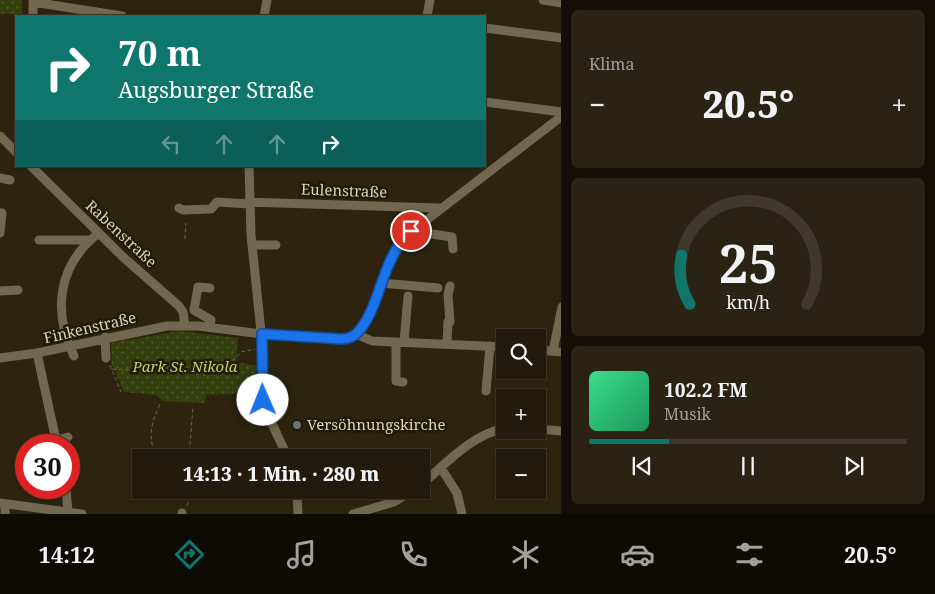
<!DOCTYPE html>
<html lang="de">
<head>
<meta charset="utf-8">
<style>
  body { margin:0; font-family:"Noto Serif",serif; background:#2a2313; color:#f1f3f6; height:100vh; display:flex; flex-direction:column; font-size:19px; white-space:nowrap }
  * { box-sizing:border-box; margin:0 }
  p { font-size:16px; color:#a2a19c }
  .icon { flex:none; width:28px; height:28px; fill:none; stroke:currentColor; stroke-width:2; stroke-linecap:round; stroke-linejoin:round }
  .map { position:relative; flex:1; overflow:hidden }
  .sheet { display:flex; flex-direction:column; gap:10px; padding:10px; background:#130e06; width:374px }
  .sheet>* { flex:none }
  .guide { position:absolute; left:15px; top:15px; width:471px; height:152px; border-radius:0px; box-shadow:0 1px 4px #0004,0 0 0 1px #3f382b; background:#0f766e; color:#fff; overflow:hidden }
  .tools { position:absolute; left:496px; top:329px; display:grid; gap:10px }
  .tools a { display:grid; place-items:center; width:50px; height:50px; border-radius:0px; background:#221a0a; box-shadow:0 1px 4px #0004,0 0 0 1px #3f382b; font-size:25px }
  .speed { position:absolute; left:15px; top:434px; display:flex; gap:10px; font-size:25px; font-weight:700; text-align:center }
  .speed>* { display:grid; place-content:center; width:65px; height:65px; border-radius:50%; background:#221a0a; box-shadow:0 1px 4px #0004,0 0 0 1px #3f382b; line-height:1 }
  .speed .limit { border:8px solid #d22; background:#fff; color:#111 }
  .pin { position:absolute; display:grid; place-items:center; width:42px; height:42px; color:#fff; margin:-21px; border:2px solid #fff; border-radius:50%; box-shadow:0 1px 5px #0007 }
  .me { position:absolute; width:55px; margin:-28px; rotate:359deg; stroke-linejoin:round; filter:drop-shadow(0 0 4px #0008) }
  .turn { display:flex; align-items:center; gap:18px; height:105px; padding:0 20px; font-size:22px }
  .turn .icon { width:65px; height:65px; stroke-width:2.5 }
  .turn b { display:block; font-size:35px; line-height:42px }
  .lanes { display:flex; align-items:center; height:48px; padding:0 20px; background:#0003; justify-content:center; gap:25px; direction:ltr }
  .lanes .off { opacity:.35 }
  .big { font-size:38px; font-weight:800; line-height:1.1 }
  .sheet .card { flex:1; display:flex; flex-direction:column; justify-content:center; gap:8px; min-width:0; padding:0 18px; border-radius:8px; background:#2a2313 }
  .sheet .dial { align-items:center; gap:0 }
  .dial svg { height:130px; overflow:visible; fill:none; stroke:#3f382b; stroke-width:7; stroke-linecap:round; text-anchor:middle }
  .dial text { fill:#f1f3f6; stroke:none }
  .song { display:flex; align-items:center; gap:15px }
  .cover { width:60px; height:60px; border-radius:8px; background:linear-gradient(135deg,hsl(150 70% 55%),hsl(150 70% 35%)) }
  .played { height:5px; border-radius:2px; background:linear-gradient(90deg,#0f766e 25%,#3f382b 25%) }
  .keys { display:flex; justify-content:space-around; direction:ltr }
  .heat { display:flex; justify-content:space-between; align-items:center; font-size:28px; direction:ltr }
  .trip { position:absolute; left:132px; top:449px; width:298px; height:50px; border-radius:0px; background:#221a0a; box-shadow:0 1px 4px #0004,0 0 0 1px #3f382b; font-weight:800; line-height:50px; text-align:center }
  .dock { display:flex; height:80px; justify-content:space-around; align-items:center; background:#0e0a04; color:#a2a19c }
  .dock .icon { width:35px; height:35px }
  .dock .current { color:#0f766e }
  .dock b { font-size:22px; color:#f1f3f6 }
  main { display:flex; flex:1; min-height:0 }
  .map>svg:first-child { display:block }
  .park { fill:url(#park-dots) }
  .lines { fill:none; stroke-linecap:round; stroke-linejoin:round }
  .path { stroke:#6a614f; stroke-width:1; stroke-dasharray:4 2.5; stroke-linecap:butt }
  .minor { stroke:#726750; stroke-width:9 }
  .route-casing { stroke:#114b97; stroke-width:12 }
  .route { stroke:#1a73e8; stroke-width:9 }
  .worship-dot { fill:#6b7280; stroke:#231a05; stroke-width:2 }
  .labels { text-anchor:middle; stroke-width:5; stroke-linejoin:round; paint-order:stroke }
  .street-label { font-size:15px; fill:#d8d2c5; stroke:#231a05 }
  .park-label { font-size:15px; font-style:italic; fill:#b9d863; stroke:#231a05 }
  .poi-label { font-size:15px; fill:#d8d2c5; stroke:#231a05; text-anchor:start }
</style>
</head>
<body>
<main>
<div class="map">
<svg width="562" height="514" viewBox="0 0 562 514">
  <defs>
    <pattern id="park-dots" width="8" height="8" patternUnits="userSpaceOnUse" patternTransform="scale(1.25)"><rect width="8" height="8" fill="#333f0c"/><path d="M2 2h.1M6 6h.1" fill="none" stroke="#505a2e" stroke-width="1.8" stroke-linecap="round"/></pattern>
  </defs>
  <rect width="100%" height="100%" fill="#2d230e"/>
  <!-- park -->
  <path class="park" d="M0,0H22V14H0Z
    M179,331L238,338L236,362L259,366L256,397L249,398L247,393L206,395L205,403L163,401L156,395L124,392L112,365L111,343Z"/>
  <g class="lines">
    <!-- path -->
    <path class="path" d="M185,239L186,223
      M110,365L121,392
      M112,369L205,375L236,358L241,352L255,349
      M157,458C147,438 151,423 160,404
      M189,458L193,406
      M187,506L191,490"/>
    <!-- minor -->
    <path class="minor" d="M33,0V16
      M543,0L562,3
      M33,2L122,16
      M264,16L267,0
      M427,16L430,0
      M485,28L562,38
      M485,102L562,112
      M0,136L16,152
      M31,166L123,257L179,306L183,312L185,326
      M249,166L251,235L263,351V400L268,415L288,458
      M0,178L10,180
      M249,202L439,208
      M179,208L183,210L211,209L217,202L249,204
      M0,213H2L0,233
      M411,231L452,237L453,249
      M39,240H90
      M252,245H276
      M381,283L438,288
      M0,291L18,290
      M210,327L211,320L194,310L198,287L210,288
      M356,334L372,341L505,347
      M105,337L106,358
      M396,342V381L403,382
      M404,342L408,296
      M447,343L448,322H450L448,295L450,286
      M538,350L562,352
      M553,351L562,307
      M37,353L57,445
      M74,356C52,311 58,264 99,233
      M0,358L37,353L167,326H198L262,334L349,338C372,327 386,259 407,235L562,116
      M486,391L490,346
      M267,412L283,402
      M538,429L562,431
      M56,440L68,437
      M396,458L400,453
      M441,468L457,493L462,514
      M421,485C447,463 471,435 505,428
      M66,488L68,512
      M297,490L298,514
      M0,503L82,514
      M5,514V504
      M182,514V513
      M353,514L394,502L414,490"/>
  </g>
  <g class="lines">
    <defs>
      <path id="route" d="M263,400L262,334L341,339C347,339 351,338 356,334C381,310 380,259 411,231"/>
    </defs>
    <!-- route casing -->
    <use href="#route" class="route-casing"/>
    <!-- route -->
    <use href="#route" class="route"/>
  </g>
  <!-- markers -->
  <circle class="worship-dot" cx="297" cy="425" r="5"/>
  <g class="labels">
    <!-- street labels -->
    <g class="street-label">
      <text transform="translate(344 191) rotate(2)" y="5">Eulenstraße</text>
      <text transform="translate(121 234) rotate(43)" y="5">Rabenstraße</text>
      <text transform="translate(90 328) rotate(-13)" y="5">Finkenstraße</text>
    </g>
    <!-- park labels -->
    <g class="park-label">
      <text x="185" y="372">Park St. Nikola</text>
    </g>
    <!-- poi labels -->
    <g class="poi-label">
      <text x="307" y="430">Versöhnungskirche</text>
    </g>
  </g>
</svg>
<div class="tools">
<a><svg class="icon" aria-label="search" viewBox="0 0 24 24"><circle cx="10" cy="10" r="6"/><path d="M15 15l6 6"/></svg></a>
<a>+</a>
<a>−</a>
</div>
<div class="speed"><div class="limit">30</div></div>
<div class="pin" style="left:411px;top:231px;background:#d93025"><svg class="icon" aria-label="arrive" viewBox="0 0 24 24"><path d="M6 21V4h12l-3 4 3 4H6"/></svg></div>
<svg class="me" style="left:263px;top:400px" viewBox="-20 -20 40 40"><circle r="19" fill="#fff"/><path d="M0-13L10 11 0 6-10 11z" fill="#1a73e8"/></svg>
<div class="trip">14:13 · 1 Min. · 280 m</div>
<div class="guide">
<div class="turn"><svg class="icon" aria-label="right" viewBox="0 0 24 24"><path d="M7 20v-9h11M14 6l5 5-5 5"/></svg><div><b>70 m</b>Augsburger Straße</div></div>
<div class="lanes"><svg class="icon off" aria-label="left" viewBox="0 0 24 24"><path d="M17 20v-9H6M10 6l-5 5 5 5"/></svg><svg class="icon off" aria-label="ahead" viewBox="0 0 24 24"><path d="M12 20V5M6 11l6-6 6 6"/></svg><svg class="icon off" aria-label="ahead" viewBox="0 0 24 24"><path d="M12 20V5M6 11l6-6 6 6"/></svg><svg class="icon" aria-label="right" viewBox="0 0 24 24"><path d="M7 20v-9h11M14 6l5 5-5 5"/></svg></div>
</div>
</div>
<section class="sheet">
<div class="card"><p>Klima</p>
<div class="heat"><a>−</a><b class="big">20.5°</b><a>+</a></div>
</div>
<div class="card dial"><svg viewBox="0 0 100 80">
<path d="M14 69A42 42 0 1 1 86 69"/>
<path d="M14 69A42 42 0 0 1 9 39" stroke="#0f766e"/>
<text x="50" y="56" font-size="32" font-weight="700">25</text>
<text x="50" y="72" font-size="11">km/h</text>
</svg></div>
<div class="card">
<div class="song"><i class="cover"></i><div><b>102.2 FM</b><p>Musik</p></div></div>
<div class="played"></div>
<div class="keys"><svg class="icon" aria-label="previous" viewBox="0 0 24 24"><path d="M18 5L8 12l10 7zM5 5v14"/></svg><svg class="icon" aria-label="pause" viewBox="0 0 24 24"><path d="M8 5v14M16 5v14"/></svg><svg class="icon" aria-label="next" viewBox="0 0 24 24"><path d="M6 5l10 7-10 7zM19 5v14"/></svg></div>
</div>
</section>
</main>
<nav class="dock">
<b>14:12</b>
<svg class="icon current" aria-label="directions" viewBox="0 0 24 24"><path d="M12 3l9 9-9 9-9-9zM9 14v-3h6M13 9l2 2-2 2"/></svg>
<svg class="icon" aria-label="music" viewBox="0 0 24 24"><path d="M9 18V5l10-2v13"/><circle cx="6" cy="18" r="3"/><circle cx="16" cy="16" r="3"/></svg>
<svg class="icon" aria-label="phone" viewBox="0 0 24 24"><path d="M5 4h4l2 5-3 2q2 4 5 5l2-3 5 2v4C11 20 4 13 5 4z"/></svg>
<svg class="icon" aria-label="climate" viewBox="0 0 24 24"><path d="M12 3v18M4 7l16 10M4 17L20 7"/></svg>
<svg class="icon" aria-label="car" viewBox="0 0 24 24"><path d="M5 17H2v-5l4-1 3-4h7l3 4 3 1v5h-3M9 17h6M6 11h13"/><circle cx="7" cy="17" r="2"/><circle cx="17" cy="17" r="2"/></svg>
<svg class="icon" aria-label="filters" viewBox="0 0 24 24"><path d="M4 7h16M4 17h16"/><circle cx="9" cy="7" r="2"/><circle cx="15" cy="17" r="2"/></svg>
<b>20.5°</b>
</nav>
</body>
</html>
